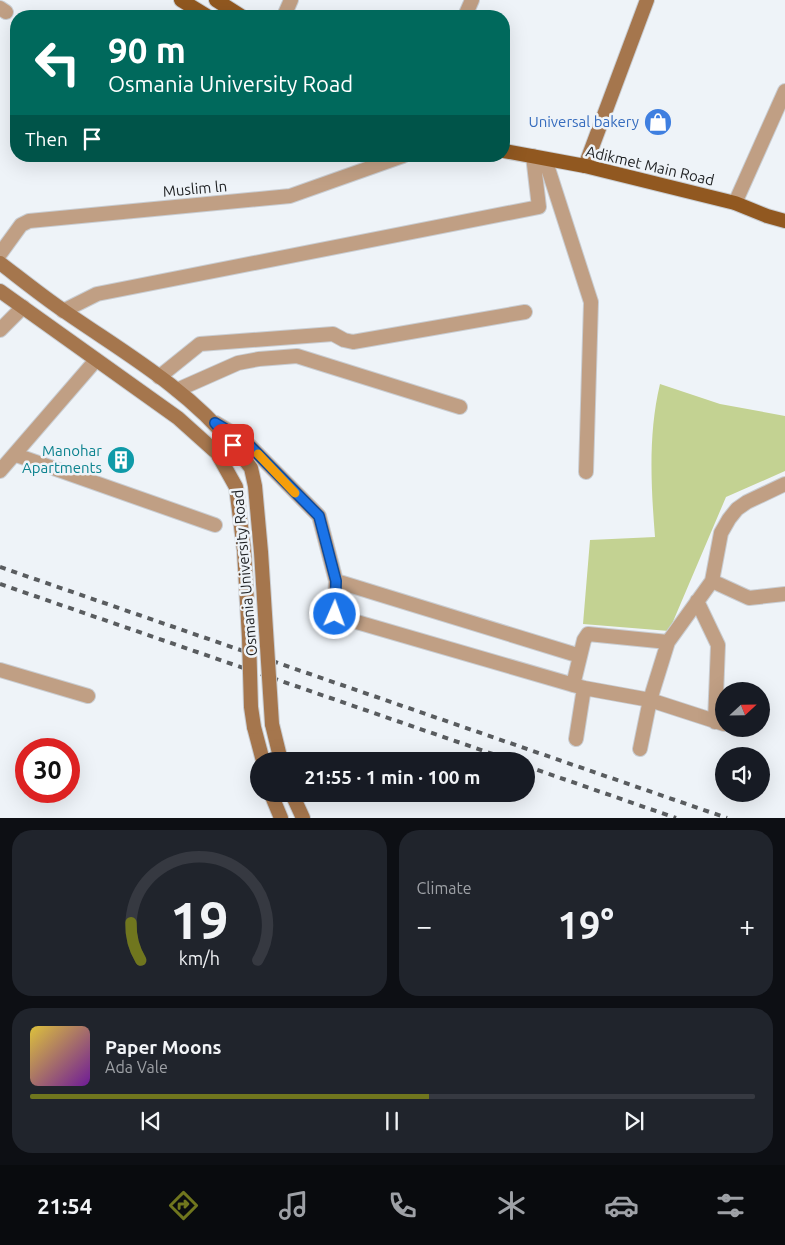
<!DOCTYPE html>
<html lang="en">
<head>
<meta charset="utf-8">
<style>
  body { margin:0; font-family:Ubuntu,sans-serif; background:#20242c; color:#f1f3f6; height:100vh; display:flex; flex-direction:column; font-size:19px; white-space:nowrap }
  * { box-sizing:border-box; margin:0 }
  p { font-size:16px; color:#9ea1a6 }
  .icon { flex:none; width:28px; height:28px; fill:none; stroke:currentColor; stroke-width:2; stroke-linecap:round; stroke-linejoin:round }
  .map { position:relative; height:818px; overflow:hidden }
  .drawer { display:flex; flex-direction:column; gap:12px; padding:12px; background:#0d0f14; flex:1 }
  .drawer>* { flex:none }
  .guide { position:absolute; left:10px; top:10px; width:500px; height:152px; border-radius:20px; box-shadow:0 5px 20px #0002; background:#00695c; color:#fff; overflow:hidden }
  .needle { width:32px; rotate:68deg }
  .fabs { position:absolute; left:715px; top:682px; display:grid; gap:10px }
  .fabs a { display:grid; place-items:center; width:55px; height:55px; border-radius:50%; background:#171b24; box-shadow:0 5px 20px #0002; font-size:25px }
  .speed { position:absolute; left:15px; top:738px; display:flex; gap:10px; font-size:25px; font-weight:700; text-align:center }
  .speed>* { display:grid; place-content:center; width:65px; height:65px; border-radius:50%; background:#171b24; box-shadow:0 5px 20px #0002; line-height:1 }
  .speed .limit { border:8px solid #d22; background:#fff; color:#111 }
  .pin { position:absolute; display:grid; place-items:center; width:42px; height:42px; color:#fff; margin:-21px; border-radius:10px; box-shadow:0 2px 8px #0006 }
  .me { position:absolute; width:55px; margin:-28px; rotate:2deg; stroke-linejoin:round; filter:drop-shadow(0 0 4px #0008) }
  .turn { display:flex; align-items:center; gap:18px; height:105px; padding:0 15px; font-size:22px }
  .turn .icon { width:65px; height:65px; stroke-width:2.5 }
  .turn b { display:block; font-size:35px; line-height:42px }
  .then { display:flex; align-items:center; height:48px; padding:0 15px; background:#0003; gap:10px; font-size:19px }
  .big { font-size:38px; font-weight:700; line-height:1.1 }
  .drawer .tile { flex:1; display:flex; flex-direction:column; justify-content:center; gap:8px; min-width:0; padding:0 18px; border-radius:20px; background:#20242c }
  .drawer .dial { align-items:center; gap:0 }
  .dial svg { height:130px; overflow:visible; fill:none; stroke:#363941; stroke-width:7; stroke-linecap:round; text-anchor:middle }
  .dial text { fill:#f1f3f6; stroke:none }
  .song { display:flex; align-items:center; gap:15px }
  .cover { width:60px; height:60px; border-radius:8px; background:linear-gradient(135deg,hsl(50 70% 55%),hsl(280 70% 35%)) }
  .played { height:5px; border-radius:2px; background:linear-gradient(90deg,#70761e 55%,#363941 55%) }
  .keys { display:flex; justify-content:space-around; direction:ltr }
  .heat { display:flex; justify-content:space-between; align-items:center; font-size:28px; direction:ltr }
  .drawer .tiles { flex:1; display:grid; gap:12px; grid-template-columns:1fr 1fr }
  .tile:last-child { grid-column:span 2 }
  .trip { position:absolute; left:250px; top:752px; width:285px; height:50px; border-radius:25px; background:#171b24; box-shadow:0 5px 20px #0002; font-weight:700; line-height:50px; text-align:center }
  .menu { display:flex; height:80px; justify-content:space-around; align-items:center; background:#090b0e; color:#9ea1a6 }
  .menu .icon { width:35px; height:35px }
  .menu .active { color:#70761e }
  .menu b { font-size:22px; color:#f1f3f6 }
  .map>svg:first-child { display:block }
  .green { fill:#c3d292 }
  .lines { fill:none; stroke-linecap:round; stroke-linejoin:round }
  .minor-casing { stroke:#c9cdd2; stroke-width:16 }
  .secondary-casing { stroke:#c9cdd2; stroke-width:16 }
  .primary-casing { stroke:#c9cdd2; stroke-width:16 }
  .minor { stroke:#c09f84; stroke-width:14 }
  .secondary { stroke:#a5764d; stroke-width:14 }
  .primary { stroke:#915820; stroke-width:14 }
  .rail { stroke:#595c5f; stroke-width:4; stroke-dasharray:6 6; stroke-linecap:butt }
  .secondary-bridge-casing { stroke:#c9cdd2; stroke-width:16; stroke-linecap:butt }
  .secondary-bridge { stroke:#a5764d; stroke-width:14 }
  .route-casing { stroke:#114b97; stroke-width:12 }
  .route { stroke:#1a73e8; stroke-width:9 }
  .slow { stroke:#f59e0b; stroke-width:9 }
  .labels { text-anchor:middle; stroke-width:5; stroke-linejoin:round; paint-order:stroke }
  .shop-label { font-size:15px; fill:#366cbe; stroke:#eef3f8; text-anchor:end }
  .street-label { font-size:15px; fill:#1f2123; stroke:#eef3f8 }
  .culture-label { font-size:15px; fill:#0d838f; stroke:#eef3f8; text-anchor:end }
</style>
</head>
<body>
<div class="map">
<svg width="785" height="818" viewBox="0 0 785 818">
  <rect width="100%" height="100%" fill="#eef3f8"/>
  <!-- green -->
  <path class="green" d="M660,384L720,404L785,416V471L726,497L669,631L583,624L590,540L655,537C651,486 648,434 660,384Z"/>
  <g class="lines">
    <defs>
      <path id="minor" d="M0,8L6,12
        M284,16L291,0
        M465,16L472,0
        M545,159L591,302L586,472
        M735,203L785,91
        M0,254L21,225L29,221L290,196L403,156
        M63,311L97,294L539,207L533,156
        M0,330L23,307
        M159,377L200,344L333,334L344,340L353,342L525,312
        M177,390L238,363L259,359L297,356L460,407
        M216,423L244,440L319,516L336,581L334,613L336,616L584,688L650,700L724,724
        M16,455L215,525
        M0,471L96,360
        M336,581L580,656
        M712,581L749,598L785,594
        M697,601L718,645L715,722
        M0,670L88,696
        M573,685L584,640L588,634L668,642
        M737,729H738
        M576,739L584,688
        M640,749L650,700L668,642L712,581L721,533L729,519L737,509L747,502L785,484"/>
      <path id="secondary" d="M585,166L647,0
        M0,263C21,279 42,296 64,311C123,352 187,388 233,445
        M0,291L178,418L217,453
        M272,724L281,761
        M254,727L263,761
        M271,794L281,818
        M292,794L303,818"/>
      <path id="primary" d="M181,0L207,16
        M216,0L241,16
        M504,151L585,166L735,203L767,216L785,221"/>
    </defs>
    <!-- minor casing -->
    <use href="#minor" class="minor-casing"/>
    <!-- secondary casing -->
    <use href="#secondary" class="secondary-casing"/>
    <!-- primary casing -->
    <use href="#primary" class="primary-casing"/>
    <!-- minor -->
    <use href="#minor" class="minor"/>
    <!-- secondary -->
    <use href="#secondary" class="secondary"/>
    <!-- primary -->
    <use href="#primary" class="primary"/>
    <!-- rail -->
    <path class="rail" d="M0,567L727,818
      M0,584L513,761
      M526,766L676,818"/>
    <defs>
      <path id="secondary-bridge" d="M233,445L251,468L255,486L261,552L272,724
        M217,453L236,487L244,550L249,638L251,707L254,727"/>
    </defs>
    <!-- secondary-bridge casing -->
    <use href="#secondary-bridge" class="secondary-bridge-casing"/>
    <!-- secondary-bridge -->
    <use href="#secondary-bridge" class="secondary-bridge"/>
  </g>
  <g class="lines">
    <defs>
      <path id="route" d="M233,445L215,423L244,440L319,516L336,581L335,614"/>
    </defs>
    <!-- route casing -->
    <use href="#route" class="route-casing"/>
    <!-- route -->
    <use href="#route" class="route"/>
    <!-- slow -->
    <path class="slow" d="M258,454L295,493"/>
  </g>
  <!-- icons -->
  <defs>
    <symbol id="shop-disc" viewBox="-11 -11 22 22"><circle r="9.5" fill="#3f7fe0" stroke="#eef3f8"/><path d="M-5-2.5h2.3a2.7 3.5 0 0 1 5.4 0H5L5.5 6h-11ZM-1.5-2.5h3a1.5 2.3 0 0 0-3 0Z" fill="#fff"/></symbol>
    <symbol id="building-disc" viewBox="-11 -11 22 22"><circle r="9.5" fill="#0f9aa8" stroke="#eef3f8"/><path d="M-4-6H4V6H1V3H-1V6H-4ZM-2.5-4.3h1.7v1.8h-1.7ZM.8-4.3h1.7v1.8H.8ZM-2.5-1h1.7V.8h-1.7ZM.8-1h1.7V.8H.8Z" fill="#fff"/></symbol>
  </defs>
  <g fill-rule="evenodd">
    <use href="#shop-disc" x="642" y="106" width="32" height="32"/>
    <use href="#building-disc" x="105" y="444" width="32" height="32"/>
  </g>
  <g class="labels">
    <!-- shop labels -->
    <g class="shop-label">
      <text x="639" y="127">Universal bakery</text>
    </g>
    <!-- street labels -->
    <g class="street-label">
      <text transform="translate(650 166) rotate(13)" y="5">Adikmet Main Road</text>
      <text transform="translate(195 189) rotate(-5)" y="5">Muslim ln</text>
      <text transform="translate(245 573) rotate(-95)" y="5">Osmania University Road</text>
    </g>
    <!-- culture labels -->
    <g class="culture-label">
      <text x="102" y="456">Manohar<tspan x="102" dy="17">Apartments</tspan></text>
    </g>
  </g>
</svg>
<div class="fabs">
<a><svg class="needle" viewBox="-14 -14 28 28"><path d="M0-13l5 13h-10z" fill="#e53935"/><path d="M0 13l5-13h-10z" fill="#9ea1a6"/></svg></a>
<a><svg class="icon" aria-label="sound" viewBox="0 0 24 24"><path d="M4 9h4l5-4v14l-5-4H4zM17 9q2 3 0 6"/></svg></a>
</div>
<div class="speed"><div class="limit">30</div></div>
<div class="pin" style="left:233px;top:445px;background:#d93025"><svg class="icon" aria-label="arrive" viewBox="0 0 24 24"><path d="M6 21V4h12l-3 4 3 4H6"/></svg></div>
<svg class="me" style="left:335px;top:614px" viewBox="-20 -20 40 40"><circle r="17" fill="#1a73e8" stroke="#fff" stroke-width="3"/><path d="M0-11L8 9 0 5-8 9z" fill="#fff"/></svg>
<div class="trip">21:55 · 1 min · 100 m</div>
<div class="guide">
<div class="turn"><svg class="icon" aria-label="left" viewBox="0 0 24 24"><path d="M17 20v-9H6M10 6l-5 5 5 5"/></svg><div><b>90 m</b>Osmania University Road</div></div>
<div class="then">Then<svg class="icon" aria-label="arrive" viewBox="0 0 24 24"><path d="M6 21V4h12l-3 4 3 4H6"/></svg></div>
</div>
</div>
<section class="drawer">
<div class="tiles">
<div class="tile dial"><svg viewBox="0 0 100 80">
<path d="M14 69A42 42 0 1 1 86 69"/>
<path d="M14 69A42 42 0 0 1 8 46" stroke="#70761e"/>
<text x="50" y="56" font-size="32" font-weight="700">19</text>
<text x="50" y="72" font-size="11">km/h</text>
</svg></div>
<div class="tile"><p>Climate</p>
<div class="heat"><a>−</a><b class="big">19°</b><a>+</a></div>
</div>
<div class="tile">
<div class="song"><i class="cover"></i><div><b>Paper Moons</b><p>Ada Vale</p></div></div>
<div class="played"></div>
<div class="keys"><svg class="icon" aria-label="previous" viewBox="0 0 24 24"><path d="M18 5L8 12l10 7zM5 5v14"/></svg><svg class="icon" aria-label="pause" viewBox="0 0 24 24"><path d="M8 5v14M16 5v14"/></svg><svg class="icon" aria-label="next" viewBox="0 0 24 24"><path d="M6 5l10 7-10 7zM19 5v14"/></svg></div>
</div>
</div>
</section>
<nav class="menu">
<b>21:54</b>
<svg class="icon active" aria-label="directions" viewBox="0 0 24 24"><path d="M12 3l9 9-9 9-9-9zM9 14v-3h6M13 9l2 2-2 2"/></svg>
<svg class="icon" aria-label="music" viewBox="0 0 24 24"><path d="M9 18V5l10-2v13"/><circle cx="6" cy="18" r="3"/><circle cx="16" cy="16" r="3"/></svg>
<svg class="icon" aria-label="phone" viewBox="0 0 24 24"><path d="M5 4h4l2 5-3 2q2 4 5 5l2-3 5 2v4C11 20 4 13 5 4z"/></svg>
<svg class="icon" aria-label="climate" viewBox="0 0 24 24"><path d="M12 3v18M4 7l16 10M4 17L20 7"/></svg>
<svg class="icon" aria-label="car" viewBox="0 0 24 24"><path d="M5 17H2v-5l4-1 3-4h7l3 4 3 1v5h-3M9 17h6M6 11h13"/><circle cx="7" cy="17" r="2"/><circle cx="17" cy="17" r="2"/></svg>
<svg class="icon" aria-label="filters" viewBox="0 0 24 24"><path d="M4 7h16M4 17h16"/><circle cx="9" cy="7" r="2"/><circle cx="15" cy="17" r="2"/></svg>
</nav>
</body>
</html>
